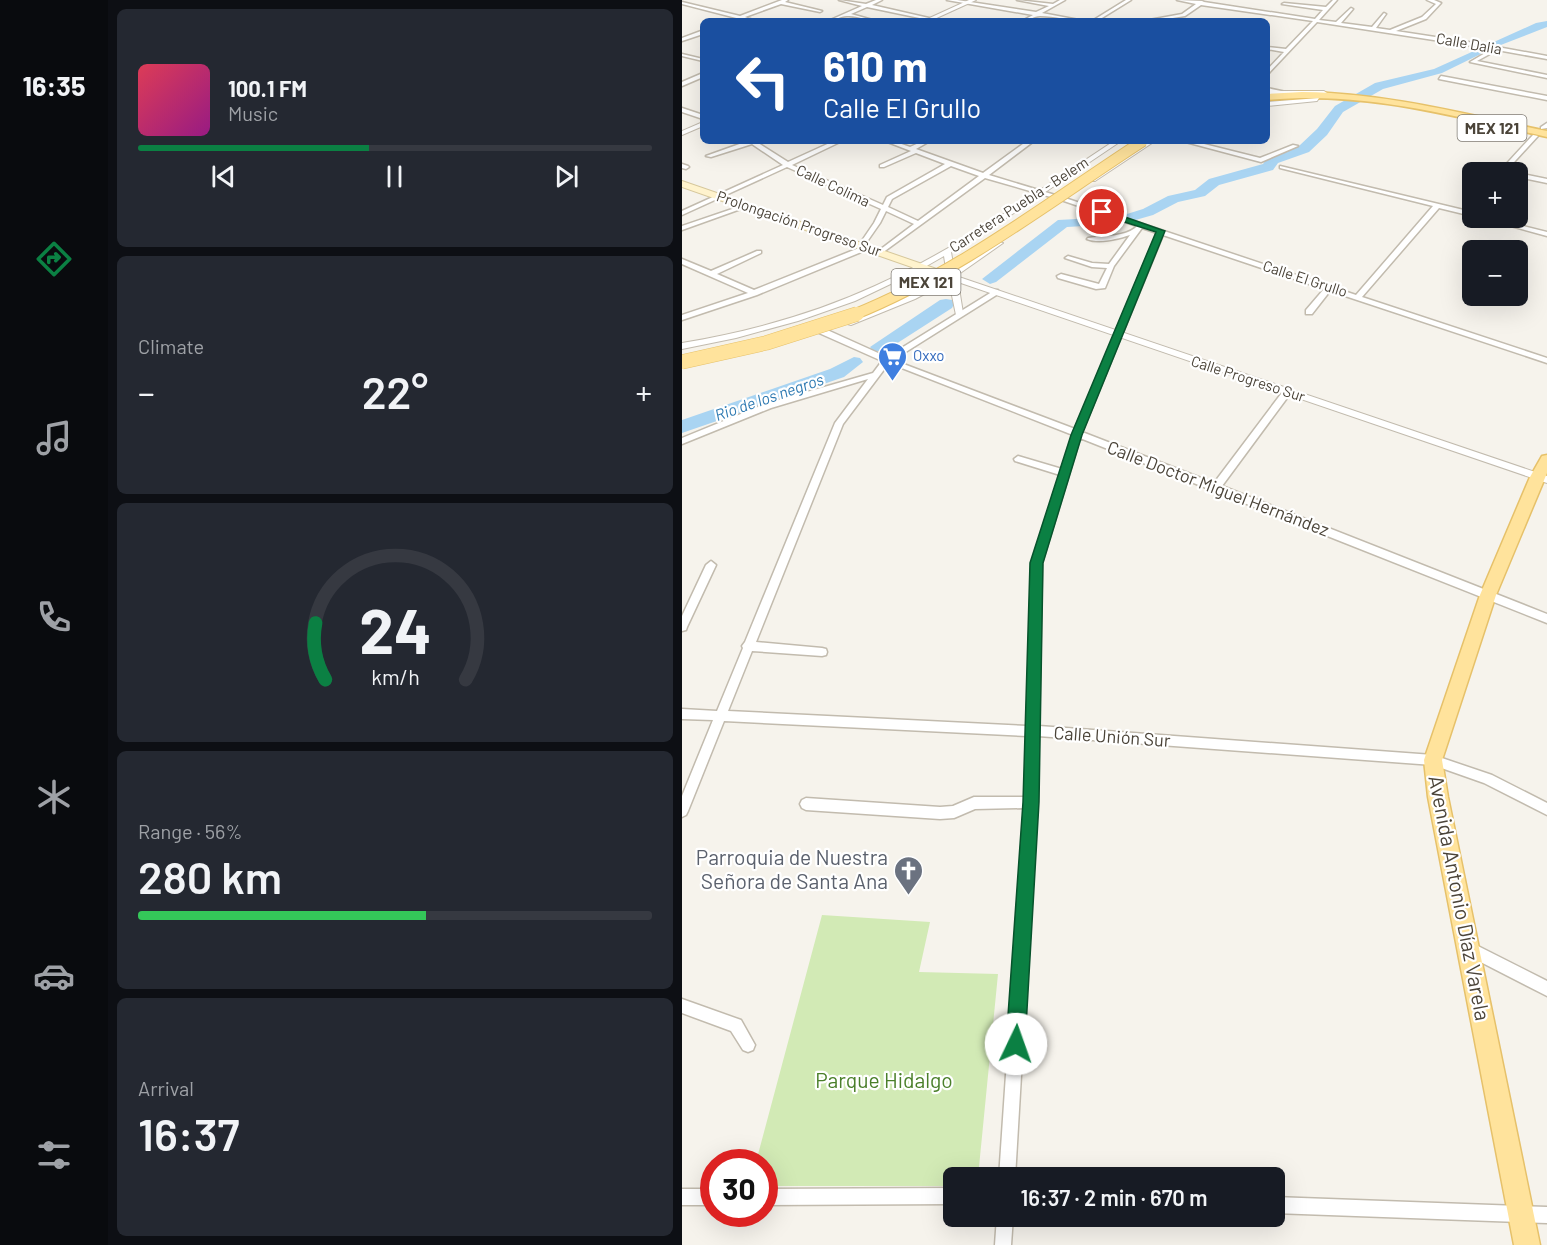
<!DOCTYPE html>
<html lang="en">
<head>
<meta charset="utf-8">
<style>
  body { margin:0; font-family:Barlow,sans-serif; background:#242831; color:#f1f3f6; height:100vh; display:flex; flex-direction:column; font-size:22px; white-space:nowrap }
  * { box-sizing:border-box; margin:0 }
  p { font-size:20px; color:#9ea1a6 }
  .icon { flex:none; width:33px; height:33px; fill:none; stroke:currentColor; stroke-width:2; stroke-linecap:round; stroke-linejoin:round }
  .map { position:relative; flex:1; overflow:hidden }
  .drawer { display:flex; flex-direction:column; gap:9px; padding:9px; background:#0d0f14; width:574px }
  .drawer>* { flex:none }
  .banner { position:absolute; left:18px; top:18px; width:570px; height:126px; border-radius:9px; box-shadow:0 6px 24px #0002; background:#1a4fa0; color:#fff; overflow:hidden }
  .fabs { position:absolute; left:780px; top:162px; display:grid; gap:12px }
  .fabs a { display:grid; place-items:center; width:66px; height:66px; border-radius:9px; background:#171b24; box-shadow:0 6px 24px #0002; font-size:30px }
  .speed { position:absolute; left:18px; top:1149px; display:flex; gap:12px; font-size:30px; font-weight:700; text-align:center }
  .speed>* { display:grid; place-content:center; width:78px; height:78px; border-radius:50%; background:#171b24; box-shadow:0 6px 24px #0002; line-height:1 }
  .speed .limit { border:9px solid #d22; background:#fff; color:#111 }
  .pin { position:absolute; display:grid; place-items:center; width:51px; height:51px; color:#fff; margin:-26px; border:3px solid #fff; border-radius:50%; box-shadow:0 2px 6px #0007 }
  .me { position:absolute; width:66px; margin:-33px; rotate:3deg; stroke-linejoin:round; filter:drop-shadow(0 0 4px #0008) }
  .turn { display:flex; align-items:center; gap:21px; height:126px; padding:0 24px; font-size:27px }
  .turn .icon { width:78px; height:78px; stroke-width:2.5 }
  .turn b { display:block; font-size:42px; line-height:51px }
  .big { font-size:45px; font-weight:600; line-height:1.1 }
  .drawer .tile { flex:1; display:flex; flex-direction:column; justify-content:center; gap:9px; min-width:0; padding:0 21px; border-radius:9px; background:#242831 }
  .drawer .dial { align-items:center; gap:0 }
  .dial svg { height:156px; overflow:visible; fill:none; stroke:#363941; stroke-width:7; stroke-linecap:round; text-anchor:middle }
  .dial text { fill:#f1f3f6; stroke:none }
  .song { display:flex; align-items:center; gap:18px }
  .cover { width:72px; height:72px; border-radius:9px; background:linear-gradient(135deg,hsl(350 70% 55%),hsl(310 70% 35%)) }
  .played { height:6px; border-radius:3px; background:linear-gradient(90deg,#0b8043 45%,#363941 45%) }
  .keys { display:flex; justify-content:space-around; direction:ltr }
  .heat { display:flex; justify-content:space-between; align-items:center; font-size:33px; direction:ltr }
  .charge { height:9px; border-radius:4px; background:linear-gradient(90deg,#34c759 56%,#363941 0) }
  .trip { position:absolute; left:261px; top:1167px; width:342px; height:60px; border-radius:9px; background:#171b24; box-shadow:0 6px 24px #0002; font-weight:600; line-height:60px; text-align:center }
  main { display:flex; flex:1; min-height:0 }
  .tabs { display:flex; flex-direction:column; width:108px; justify-content:space-around; align-items:center; background:#090b0e; color:#9ea1a6 }
  .tabs .icon { width:42px; height:42px }
  .tabs .active { color:#0b8043 }
  .tabs b { font-size:27px; color:#f1f3f6 }
  .map>svg:first-child { display:block }
  .green { fill:#d2eab5 }
  .lines { fill:none; stroke-linecap:round; stroke-linejoin:round }
  .river { fill:#a9d4f2; fill-rule:evenodd }
  .minor-casing { stroke:#c2bbae; stroke-width:3 }
  .tertiary-casing { stroke:#c2bbae; stroke-width:2 }
  .secondary-casing { stroke:#d6c79b; stroke-width:2 }
  .primary-casing { stroke:#e6c16a; stroke-width:3 }
  .minor { fill:#fff; fill-rule:evenodd }
  .tertiary { fill:#fff; fill-rule:evenodd }
  .secondary { fill:#fff3cd; fill-rule:evenodd }
  .primary { fill:#ffe39c; fill-rule:evenodd }
  .primary-bridge-far1-casing { stroke:#e6c16a; stroke-width:12; stroke-linecap:butt }
  .primary-bridge-casing { stroke:#e6c16a; stroke-width:15; stroke-linecap:butt }
  .primary-bridge-far1 { stroke:#ffe39c; stroke-width:10 }
  .primary-bridge { stroke:#ffe39c; stroke-width:14 }
  .route { fill:#0b8043; stroke:#07532c; stroke-width:1.5 }
  .labels { text-anchor:middle; stroke-width:4.5; stroke-linejoin:round; paint-order:stroke }
  .far-street-label { font-size:15px; fill:#4b4439; stroke:#fff }
  .far-shop-label { font-size:15px; fill:#366cbe; stroke:#fff; text-anchor:start }
  .shield { fill:#fff; stroke:#817c74; stroke-width:1.5 }
  .shield-label { font-size:16px; font-weight:bold; fill:#4b4439 }
  .far-water-label { font-size:16px; font-style:italic; fill:#2e7ab2; stroke:#fff }
  .street-label { font-size:18px; fill:#4b4439; stroke:#fff }
  .near-worship-label { font-size:21px; fill:#5b616d; stroke:#fff; text-anchor:end }
  .near-street-label { font-size:21px; fill:#4b4439; stroke:#fff }
  .near-park-label { font-size:21px; fill:#4a7f2a; stroke:#fff }
</style>
</head>
<body>
<main>
<nav class="tabs">
<b>16:35</b>
<svg class="icon active" aria-label="directions" viewBox="0 0 24 24"><path d="M12 3l9 9-9 9-9-9zM9 14v-3h6M13 9l2 2-2 2"/></svg>
<svg class="icon" aria-label="music" viewBox="0 0 24 24"><path d="M9 18V5l10-2v13"/><circle cx="6" cy="18" r="3"/><circle cx="16" cy="16" r="3"/></svg>
<svg class="icon" aria-label="phone" viewBox="0 0 24 24"><path d="M5 4h4l2 5-3 2q2 4 5 5l2-3 5 2v4C11 20 4 13 5 4z"/></svg>
<svg class="icon" aria-label="climate" viewBox="0 0 24 24"><path d="M12 3v18M4 7l16 10M4 17L20 7"/></svg>
<svg class="icon" aria-label="car" viewBox="0 0 24 24"><path d="M5 17H2v-5l4-1 3-4h7l3 4 3 1v5h-3M9 17h6M6 11h13"/><circle cx="7" cy="17" r="2"/><circle cx="17" cy="17" r="2"/></svg>
<svg class="icon" aria-label="filters" viewBox="0 0 24 24"><path d="M4 7h16M4 17h16"/><circle cx="9" cy="7" r="2"/><circle cx="15" cy="17" r="2"/></svg>
</nav>
<section class="drawer">
<div class="tile">
<div class="song"><i class="cover"></i><div><b>100.1 FM</b><p>Music</p></div></div>
<div class="played"></div>
<div class="keys"><svg class="icon" aria-label="previous" viewBox="0 0 24 24"><path d="M18 5L8 12l10 7zM5 5v14"/></svg><svg class="icon" aria-label="pause" viewBox="0 0 24 24"><path d="M8 5v14M16 5v14"/></svg><svg class="icon" aria-label="next" viewBox="0 0 24 24"><path d="M6 5l10 7-10 7zM19 5v14"/></svg></div>
</div>
<div class="tile"><p>Climate</p>
<div class="heat"><a>−</a><b class="big">22°</b><a>+</a></div>
</div>
<div class="tile dial"><svg viewBox="0 0 100 80">
<path d="M14 69A42 42 0 1 1 86 69"/>
<path d="M14 69A42 42 0 0 1 9 40" stroke="#0b8043"/>
<text x="50" y="56" font-size="32" font-weight="700">24</text>
<text x="50" y="72" font-size="11">km/h</text>
</svg></div>
<div class="tile"><p>Range · 56%</p><b class="big">280 km</b><div class="charge"></div></div>
<div class="tile"><p>Arrival</p><b class="big">16:37</b></div>
</section>
<div class="map">
<svg width="865" height="1245" viewBox="0 0 865 1245">
  <rect width="100%" height="100%" fill="#f6f3ec"/>
  <!-- green -->
  <path class="green" d="M140,915L248,922L237,972L316,974L296,1177L272,1178L271,1186H83L82,1162H74Z"/>
  <g class="lines">
    <!-- river -->
    <path class="river" d="M865,21V27L811,48L760,73L701,89L661,112L645,135L627,152L596,163L591,170L537,185L523,196L496,202L471,215L450,221L443,217L445,214L461,209L486,196L513,190L527,179L581,164L586,157L617,146L635,129L653,106L693,83L752,69L854,23Z
      M431,217L436,218L438,221L436,224L385,227L314,282L308,284L300,279L376,220Z
      M264,299L270,300L272,304L270,308L203,351H191L188,347L258,300Z
      M172,357L178,358L181,362L162,377L0,433V420L148,369Z"/>
    <defs>
      <path id="minor" d="M100,0H106L103,2L140,11L138,12L99,4L63,17L73,21H66L0,4V2L58,16Z
        M157,0L184,4L194,0H200L190,5L260,21H252L185,7L169,14L194,21C185,21 174,15 165,16C158,16 153,21 146,21L180,6Z
        M265,0H275L354,12L367,6L335,0L371,4L378,0H383L360,13L402,21C387,21 373,16 358,16C352,16 347,21 340,21L351,15Z
        M444,0H449L415,21H410Z
        M495,0L520,1L522,2L633,19L641,10L600,4L602,3L644,7L651,0H655L637,20L654,22L669,8L671,9L659,23L690,27L702,13L704,14L694,28L708,30L740,17L754,4L745,0H752L759,3L744,19L714,31L799,44L865,56V59L815,50L795,61L865,75V78L788,62L810,49L635,22L585,75V70L602,52L585,49V47L604,49L631,21L519,5L503,16L472,21H462L500,14L514,4Z
        M19,31H21V34L0,41V38Z
        M0,54L21,59V61L0,56Z
        M21,73V77L0,86V82Z
        M759,76L865,96V100L757,79Z
        M585,88L604,92L601,94L585,92Z
        M0,108L21,115V119L0,112Z
        M865,123V128L859,129V127Z
        M851,135L856,136L823,172H817Z
        M66,141H73L106,162L152,141H160L110,165L201,205L205,197L263,164L234,153L202,167H198V165L229,151L203,141H211L228,147L241,141H248L234,149L301,173L345,141H352L307,175L383,198L674,295L751,206L598,168V166L790,212V216L757,208L680,297L865,358V363L648,291L630,314H624V310L642,289L481,235L400,432L532,483L602,390H608V394L540,486L865,614V623L398,438L360,563L357,726L751,755L810,775L865,803V815L802,783L751,765L356,736L355,802L333,1178H317L342,808L293,809L272,818L258,819L124,810L120,808L118,804L120,800L124,798L258,807L271,806L292,797H343L345,736L42,721L6,811L4,815L0,817V796L31,720L0,719V709L35,711L61,648L60,646L63,642L153,423L186,379L89,408L0,444V438L83,404L191,373L200,361L137,333V329H143L205,357L313,290H316V294L211,360L393,429L475,233L460,228L432,266L423,288L414,289L376,278L375,276L379,274L417,284L425,268L410,267L383,258L386,256L410,263L427,264L448,235C435,239 417,244 405,239L406,238C419,236 446,237 455,226L379,200L303,178L200,253L195,252L232,224L204,211L198,223L182,246H189V248L75,295L0,320V315L66,293L0,264V259L29,271L75,251H79V253L35,274L72,290L182,246L177,245L192,223L199,209L105,167L0,215V211L101,165L70,144L29,157L24,156ZM269,166L297,176L236,221L206,207L210,199ZM207,363L391,435L380,469L336,456L332,459L333,461L378,475L350,563L345,726L46,711L70,651L140,656L144,655L145,652L144,649L140,648L74,642L161,424Z
        M500,141H510L578,158L611,145L616,146L579,162Z
        M0,164L6,166L7,167L4,169L0,168Z
        M836,173L865,179V183L836,177Z
        M62,205L67,206L0,230V226Z
        M800,218H809L865,232V236Z
        M29,561L34,565L5,627L4,630L0,631V616L24,565Z
        M786,941L865,981V996L781,953L779,948L781,943Z
        M0,999L59,1020L73,1045L71,1050L66,1052L61,1050L49,1031L0,1013Z
        M272,1188V1204L82,1205V1189Z
        M0,1189H32V1205H0Z
        M592,1197L865,1207V1223L592,1213Z
        M315,1216H331L329,1245H313Z"/>
      <path id="tertiary" d="M287,0H294L248,21H241Z
        M585,91H642L645,93L642,95H585Z
        M637,98L635,101L585,106V102Z
        M21,122V126L0,135V131Z
        M432,141H439L332,213L269,252L272,270L314,241L321,243L274,276L865,476V483L276,282L281,313L274,315L267,281L233,299L169,325L162,323L227,295L257,279H219L173,301L116,321L54,338L0,349V343C66,332 132,314 193,286C277,248 354,192 432,141ZM262,256L265,275H229Z
        M466,141H473L413,181H409V179Z"/>
      <path id="secondary" d="M0,181L272,275L273,277L264,279L0,187Z"/>
      <path id="primary" d="M620,92C704,93 783,114 865,131V137C769,116 684,91 585,100V94Z
        M865,455V473L814,595L760,760L766,797L858,1245H832L746,797L742,760L798,595L848,477L860,456Z"/>
    </defs>
    <!-- minor casing -->
    <use href="#minor" class="minor-casing"/>
    <!-- tertiary casing -->
    <use href="#tertiary" class="tertiary-casing"/>
    <!-- secondary casing -->
    <use href="#secondary" class="secondary-casing"/>
    <!-- primary casing -->
    <use href="#primary" class="primary-casing"/>
    <!-- minor -->
    <use href="#minor" class="minor"/>
    <!-- tertiary -->
    <use href="#tertiary" class="tertiary"/>
    <!-- secondary -->
    <use href="#secondary" class="secondary"/>
    <!-- primary -->
    <use href="#primary" class="primary"/>
    <defs>
      <path id="primary-bridge-far1" d="M171,315C276,273 367,202 461,141"/>
      <path id="primary-bridge" d="M0,362L84,343L175,314"/>
    </defs>
    <!-- primary-bridge-far1 casing -->
    <use href="#primary-bridge-far1" class="primary-bridge-far1-casing"/>
    <!-- primary-bridge casing -->
    <use href="#primary-bridge" class="primary-bridge-casing"/>
    <!-- primary-bridge-far1 -->
    <use href="#primary-bridge-far1" class="primary-bridge-far1"/>
    <!-- primary-bridge -->
    <use href="#primary-bridge" class="primary-bridge"/>
  </g>
  <!-- route -->
  <path class="route" d="M417,210H423L483,231L400,435L361,563L357,802L343,1044L340,1051L334,1053L327,1051L324,1044L341,802L348,563L389,435L474,232L417,214Z"/>
  <!-- icons -->
  <defs>
    <symbol id="supermarket-pin" viewBox="-11 -11 22 30"><path d="M0 17L-7.5 6A9.5 9.5 0 1 1 7.5 6Z" fill="#3f7fe0" stroke="#fff"/><path d="M-6-5.5h2.5l.6 2H6L4.5 2H-2.5L-4.4-4H-6ZM-1.5 3.2a1.3 1.3 0 1 0 .1 0ZM3 3.2a1.3 1.3 0 1 0 .1 0Z" fill="#fff"/></symbol>
    <symbol id="church-pin" viewBox="-11 -11 22 30"><path d="M0 17L-7.5 6A9.5 9.5 0 1 1 7.5 6Z" fill="#6b7280" stroke="#fff"/><path d="M-1.2-6h2.4v3.5h3.3v2.4h-3.3V6h-2.4V-.1h-3.3v-2.4h3.3Z" fill="#fff"/></symbol>
  </defs>
  <g fill-rule="evenodd">
    <use href="#supermarket-pin" x="194" y="340" width="33" height="45"/>
    <use href="#church-pin" x="210" y="854" width="33" height="45"/>
  </g>
  <g class="labels">
    <!-- far-street labels -->
    <g class="far-street-label">
      <text transform="translate(787 44) rotate(10)" y="5">Calle Dalia</text>
      <text transform="translate(151 186) rotate(25)" y="5">Calle Colima</text>
      <text transform="translate(337 205) rotate(-33)" y="5">Carretera Puebla - Belem</text>
      <text transform="translate(117 224) rotate(19)" y="5">Prolongación Progreso Sur</text>
      <text transform="translate(623 279) rotate(18)" y="5">Calle El Grullo</text>
      <text transform="translate(566 379) rotate(18)" y="5">Calle Progreso Sur</text>
    </g>
    <!-- far-shop labels -->
    <g class="far-shop-label">
      <text x="231" y="361">Oxxo</text>
    </g>
    <!-- shield labels -->
    <g class="shield">
      <rect x="775.5" y="115" width="69" height="26" rx="4.5"/>
      <rect x="209.5" y="269" width="69" height="26" rx="4.5"/>
    </g>
    <g class="shield-label">
      <text x="810" y="134">MEX 121</text>
      <text x="244" y="288">MEX 121</text>
    </g>
    <!-- far-water labels -->
    <g class="far-water-label">
      <text transform="translate(87 397) rotate(-19)" y="6">Rio de los negros</text>
    </g>
    <!-- street labels -->
    <g class="street-label">
      <text transform="translate(536 489) rotate(21)" y="6">Calle Doctor Miguel Hernández</text>
      <text transform="translate(430 737) rotate(4)" y="6">Calle Unión Sur</text>
    </g>
    <!-- near-worship labels -->
    <g class="near-worship-label">
      <text x="206" y="865">Parroquia de Nuestra<tspan x="206" dy="24">Señora de Santa Ana</tspan></text>
    </g>
    <!-- near-street labels -->
    <g class="near-street-label">
      <text transform="translate(777 898) rotate(79)" y="7">Avenida Antonio Díaz Varela</text>
    </g>
    <!-- near-park labels -->
    <g class="near-park-label">
      <text x="202" y="1088">Parque Hidalgo</text>
    </g>
  </g>
</svg>
<div class="fabs">
<a>+</a>
<a>−</a>
</div>
<div class="speed"><div class="limit">30</div></div>
<div class="pin" style="left:420px;top:212px;background:#d93025"><svg class="icon" aria-label="arrive" viewBox="0 0 24 24"><path d="M6 21V4h12l-3 4 3 4H6"/></svg></div>
<svg class="me" style="left:334px;top:1044px" viewBox="-20 -20 40 40"><circle r="19" fill="#fff"/><path d="M0-13L10 11 0 6-10 11z" fill="#0b8043"/></svg>
<div class="trip">16:37 · 2 min · 670 m</div>
<div class="banner">
<div class="turn"><svg class="icon" aria-label="left" viewBox="0 0 24 24"><path d="M17 20v-9H6M10 6l-5 5 5 5"/></svg><div><b>610 m</b>Calle El Grullo</div></div>
</div>
</div>
</main>
</body>
</html>
